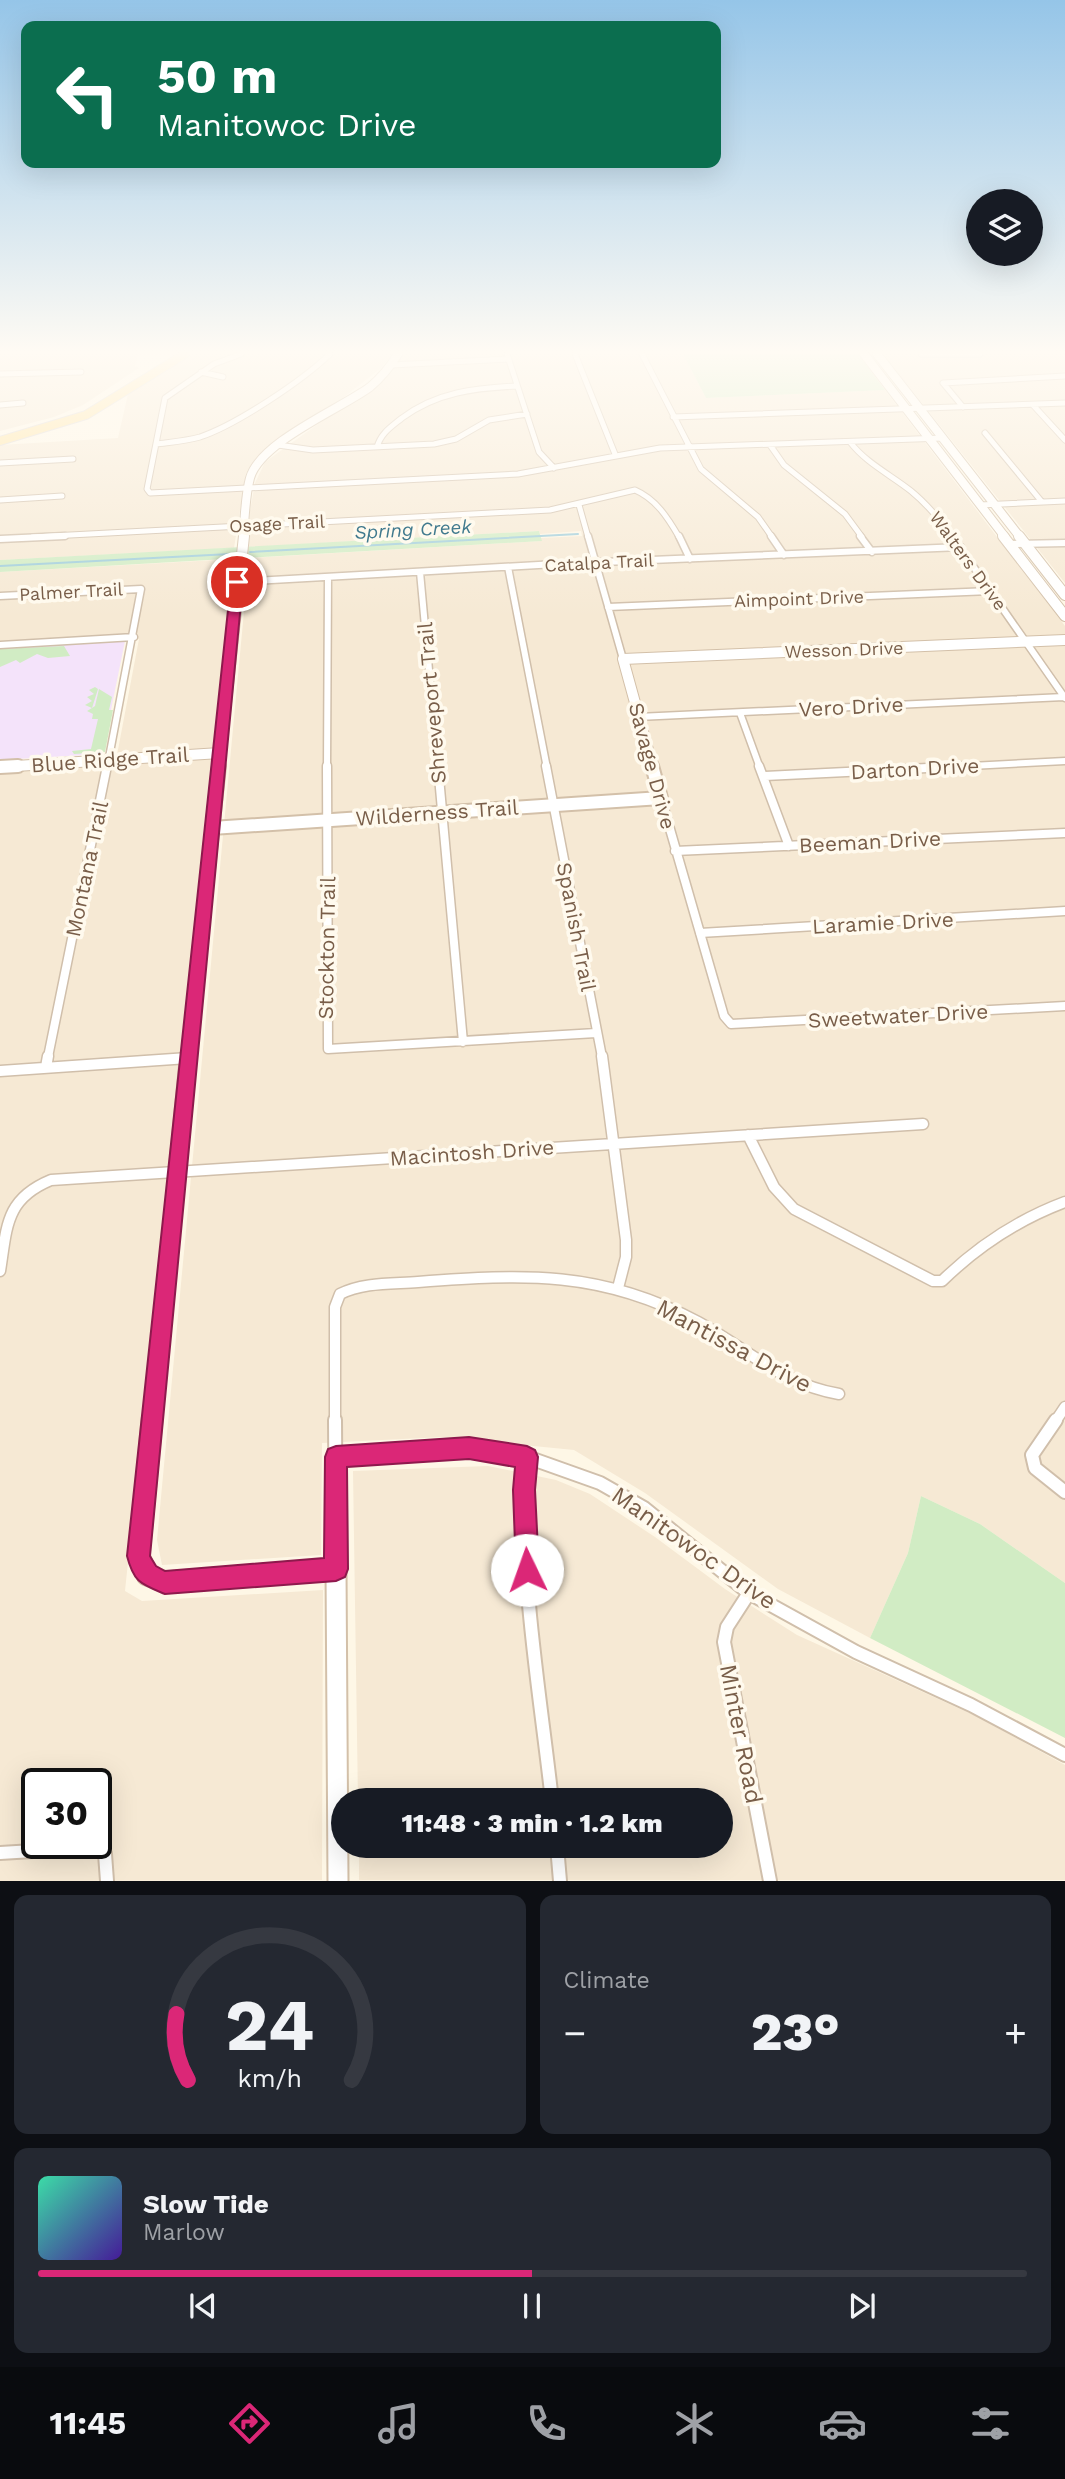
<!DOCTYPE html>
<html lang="en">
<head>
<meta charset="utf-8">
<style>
  body { margin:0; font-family:"Work Sans",sans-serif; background:#242831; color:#f1f3f6; height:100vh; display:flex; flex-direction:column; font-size:26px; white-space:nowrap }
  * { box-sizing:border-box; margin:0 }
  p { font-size:23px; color:#9ea1a6 }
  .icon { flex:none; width:38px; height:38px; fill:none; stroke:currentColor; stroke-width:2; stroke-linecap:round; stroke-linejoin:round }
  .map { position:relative; height:1881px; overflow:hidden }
  .side { display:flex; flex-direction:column; gap:14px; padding:14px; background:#0d0f14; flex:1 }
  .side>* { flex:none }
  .hud { position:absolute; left:21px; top:21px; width:700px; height:147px; border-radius:14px; box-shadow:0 7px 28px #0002; background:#0b6e4f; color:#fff; overflow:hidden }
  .tools { position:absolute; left:966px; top:189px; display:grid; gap:14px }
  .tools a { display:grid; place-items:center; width:77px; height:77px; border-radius:50%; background:#171b24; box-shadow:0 7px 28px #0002; font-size:35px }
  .speed { position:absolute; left:21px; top:1768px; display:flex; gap:14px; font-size:35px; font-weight:700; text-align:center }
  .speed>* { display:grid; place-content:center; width:91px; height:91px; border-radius:50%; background:#171b24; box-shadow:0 7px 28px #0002; line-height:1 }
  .speed .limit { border:4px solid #111; border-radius:10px; background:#fff; color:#111 }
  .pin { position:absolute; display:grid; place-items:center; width:60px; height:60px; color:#fff; margin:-30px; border:4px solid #fff; border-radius:50%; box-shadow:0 2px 7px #0007 }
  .me { position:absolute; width:77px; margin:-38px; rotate:357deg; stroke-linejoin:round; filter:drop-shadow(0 0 5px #0008) }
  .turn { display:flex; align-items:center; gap:24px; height:147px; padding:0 21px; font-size:32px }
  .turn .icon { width:91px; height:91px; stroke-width:2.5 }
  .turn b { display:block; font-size:49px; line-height:60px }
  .big { font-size:52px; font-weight:800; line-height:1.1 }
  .side .tile { flex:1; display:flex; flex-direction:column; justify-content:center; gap:10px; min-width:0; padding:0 24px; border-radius:14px; background:#242831 }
  .side .dial { align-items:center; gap:0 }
  .dial svg { height:182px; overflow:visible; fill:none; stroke:#363941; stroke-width:7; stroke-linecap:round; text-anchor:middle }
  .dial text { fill:#f1f3f6; stroke:none }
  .song { display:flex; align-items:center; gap:21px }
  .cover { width:84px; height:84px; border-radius:10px; background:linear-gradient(135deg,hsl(160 70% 55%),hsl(260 70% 35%)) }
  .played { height:7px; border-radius:4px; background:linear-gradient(90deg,#db2777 50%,#363941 50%) }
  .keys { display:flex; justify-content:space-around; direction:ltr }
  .heat { display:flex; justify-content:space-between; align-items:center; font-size:38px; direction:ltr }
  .side .tiles { flex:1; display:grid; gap:14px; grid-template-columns:1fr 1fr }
  .tile:last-child { grid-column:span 2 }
  .trip { position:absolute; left:331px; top:1788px; width:402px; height:70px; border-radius:35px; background:#171b24; box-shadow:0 7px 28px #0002; font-weight:800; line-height:70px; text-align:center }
  .tabs { display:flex; height:112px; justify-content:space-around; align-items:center; background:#090b0e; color:#9ea1a6 }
  .tabs .icon { width:49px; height:49px }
  .tabs .on { color:#db2777 }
  .tabs b { font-size:32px; color:#f1f3f6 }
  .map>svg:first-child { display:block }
  .residential { fill:#f6e9d4; fill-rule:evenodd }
  .education { fill:#f4e3fa }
  .green { fill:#d1ecc4 }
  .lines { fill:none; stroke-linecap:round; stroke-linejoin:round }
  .stream { stroke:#9fcddb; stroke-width:2 }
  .street-far4-casing { stroke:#d0bfab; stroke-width:7 }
  .street-far3-casing { stroke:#d0bfab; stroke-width:9 }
  .street-far2-casing { stroke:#d0bfab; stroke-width:11 }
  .street-far1-casing { stroke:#d0bfab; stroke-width:13 }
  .street-casing { stroke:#d0bfab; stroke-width:16 }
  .secondary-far4-casing { stroke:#d3c0a9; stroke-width:10 }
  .secondary-far3-casing { stroke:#d3c0a9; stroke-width:12 }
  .secondary-far2-casing { stroke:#d3c0a9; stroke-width:16 }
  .secondary-far1-casing { stroke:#d3c0a9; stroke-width:18 }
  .secondary-casing { stroke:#d3c0a9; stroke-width:23 }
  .primary-casing { stroke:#dfd8d3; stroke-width:10 }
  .street-far4 { stroke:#fff; stroke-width:5 }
  .street-far3 { stroke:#fff; stroke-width:6 }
  .street-far2 { stroke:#fff; stroke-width:8 }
  .street-far1 { stroke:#fff; stroke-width:10 }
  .street { stroke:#fff; stroke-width:12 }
  .secondary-far4 { stroke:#fff; stroke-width:8 }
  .secondary-far3 { stroke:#fff; stroke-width:10 }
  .secondary-far2 { stroke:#fff; stroke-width:12 }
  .secondary-far1 { stroke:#fff; stroke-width:15 }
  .secondary { stroke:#fff; stroke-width:19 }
  .primary { stroke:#ffe39c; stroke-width:8 }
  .route { fill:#db2777; stroke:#8e194d; stroke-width:2 }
  .labels { text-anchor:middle; stroke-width:7; stroke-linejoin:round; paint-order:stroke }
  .far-street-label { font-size:18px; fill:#795e49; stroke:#fffaee }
  .far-water-label { font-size:19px; font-style:italic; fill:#417a8e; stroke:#fffaee }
  .street-label { font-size:21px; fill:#795e49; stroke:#fffaee }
  .near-street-label { font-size:24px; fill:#795e49; stroke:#fffaee }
</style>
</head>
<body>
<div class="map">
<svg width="1065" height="1881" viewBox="0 0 1065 1881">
  <rect width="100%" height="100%" fill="#fef7e6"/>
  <!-- residential -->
  <path class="residential" d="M0,354H138L135,366L139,368L83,405L54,417L0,431Z
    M192,354H392L381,368L335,404L293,429L261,453L252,463L246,473L234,548L0,560V445L118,438L128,394L175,361Z
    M403,354H683L706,398L885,390L1065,626V1583L980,1524L921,1496L908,1553L870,1638L778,1589L645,1493L574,1450L443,1437L322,1443L321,1555L162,1565L157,1540L249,558L541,541V538L582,536L581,531L540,534L539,531L249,547L250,511L255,483L265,462L392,371Z
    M883,354H1065V583Z
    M235,559L214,749L117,755L139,639L0,649V572Z
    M211,759L125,1591L142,1601L323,1590L322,1880L0,1881V772ZM37,1783H96V1843H37Z
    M488,1466L556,1480L590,1494L655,1537L725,1589L797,1635L978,1717L1065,1765V1880H359V1846H721V1801H358L353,1471Z"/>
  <!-- education -->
  <path class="education" d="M125,641L102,754L0,760V649Z"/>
  <!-- green -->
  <path class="green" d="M683,354H858L885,390L706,398Z
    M539,531L542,541L0,572V560Z
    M64,646L70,656L48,658L37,654L20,663L16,660L0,667V649Z
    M95,687L98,689L92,708L95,706L99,689L112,697L109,710H113L105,752L74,754L72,751L91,749L98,719H92L93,714L87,711L92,708L85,705L92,701L87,697L94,694L89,690Z
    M921,1496L980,1524L1065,1583V1738L870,1638L908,1553Z"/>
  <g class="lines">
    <!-- stream -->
    <path class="stream" d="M250,552L578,534
      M0,566L230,554"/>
    <defs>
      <path id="street-far4" d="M241,354L214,364L165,398L147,489L150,493L518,474L660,448L943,438
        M507,354L539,452L554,468
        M575,354L615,454
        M642,354L701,469L758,517L772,537
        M921,354H980
        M392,365L508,359
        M201,372L223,377
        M0,374L81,372
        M0,405L23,403
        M1033,405L1065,440
        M963,407L943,383L1065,376
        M673,417L1065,403
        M985,433L1042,502
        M850,442C866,463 891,475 911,491C927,504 941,521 953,537
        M156,444C171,442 186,441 200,437C236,425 302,381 330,354
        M278,445L313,450L434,444L456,439L489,420L527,414
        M770,445L784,465L845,514L862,537
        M377,447C381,433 391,427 402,418C437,392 475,388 517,386
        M0,463L73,459
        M0,500L62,496
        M579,505L588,537
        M980,505L1065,501
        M32,537L550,510L635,490C656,499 668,518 679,537"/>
      <path id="street-far3" d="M588,536L623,659
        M679,536L690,559
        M771,536L784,555
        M860,536L872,552
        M952,536L1065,698
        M0,539L65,536
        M1010,544L1065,543
        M508,567L547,768
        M420,572L438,768
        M237,582L556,564L961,547
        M0,596L141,589L107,768
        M608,607L990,591
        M0,645L134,637
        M740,713L760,768
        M638,717L1064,697
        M327,768L328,577
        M933,768L1065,761"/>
      <path id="street-far2" d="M327,766L328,1049L596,1033
        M438,766L463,1042
        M546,766L602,1057
        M759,766L789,846
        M765,776L968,766
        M661,798L724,1016L731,1024L1065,1006
        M675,851L1065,833
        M700,933L1065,911
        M48,1057L107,766"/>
      <path id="street-far1" d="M602,1056L626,1240V1257L618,1288
        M46,1067L48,1056
        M0,1071L188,1058
        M748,1135L774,1187L794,1209L933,1281H942C978,1246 1017,1220 1065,1202
        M0,1271C7,1227 5,1199 51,1180L923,1124
        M335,1422V1307L340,1294C363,1282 393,1284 418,1282C524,1274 601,1270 698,1322C746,1348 783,1385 839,1394
        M1055,1422L1065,1407"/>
      <path id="street" d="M335,1420L336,1569
        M1056,1420L1032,1455L1035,1468L1065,1492
        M336,1457L469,1448L527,1457L600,1483L644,1508L749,1593L856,1652L971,1705L1065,1755
        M527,1457C517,1566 540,1691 552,1801
        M749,1593L727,1627L724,1642L770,1881
        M510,1801L551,1796
        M557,1846L560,1881
        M0,1853L98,1847L105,1854L107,1881"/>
      <path id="secondary-far4" d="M864,354L1005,537
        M877,354L1020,537
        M243,537C245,518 245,496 250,478C260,442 340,409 370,387C382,377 390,367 398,354"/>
      <path id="secondary-far3" d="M1003,536L1065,616
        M1019,536L1065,595
        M0,767L220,753
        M219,768L244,536
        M653,768L623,659L1065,640"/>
      <path id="secondary-far2" d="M0,767L18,766
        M212,828L661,798L652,766
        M188,1057L219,766"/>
      <path id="secondary-far1" d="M152,1422L188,1056"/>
      <path id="secondary" d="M152,1420L139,1556L147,1575L165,1582L336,1569L338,1881"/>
      <path id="primary" d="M0,441L86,415L185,354"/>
    </defs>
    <!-- street-far4 casing -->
    <use href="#street-far4" class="street-far4-casing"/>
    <!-- street-far3 casing -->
    <use href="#street-far3" class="street-far3-casing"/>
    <!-- street-far2 casing -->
    <use href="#street-far2" class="street-far2-casing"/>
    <!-- street-far1 casing -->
    <use href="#street-far1" class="street-far1-casing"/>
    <!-- street casing -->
    <use href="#street" class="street-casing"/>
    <!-- secondary-far4 casing -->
    <use href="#secondary-far4" class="secondary-far4-casing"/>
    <!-- secondary-far3 casing -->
    <use href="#secondary-far3" class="secondary-far3-casing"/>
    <!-- secondary-far2 casing -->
    <use href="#secondary-far2" class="secondary-far2-casing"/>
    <!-- secondary-far1 casing -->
    <use href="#secondary-far1" class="secondary-far1-casing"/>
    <!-- secondary casing -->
    <use href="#secondary" class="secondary-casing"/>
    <!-- primary casing -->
    <use href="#primary" class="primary-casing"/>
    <!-- street-far4 -->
    <use href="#street-far4" class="street-far4"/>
    <!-- street-far3 -->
    <use href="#street-far3" class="street-far3"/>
    <!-- street-far2 -->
    <use href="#street-far2" class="street-far2"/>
    <!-- street-far1 -->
    <use href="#street-far1" class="street-far1"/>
    <!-- street -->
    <use href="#street" class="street"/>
    <!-- secondary-far4 -->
    <use href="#secondary-far4" class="secondary-far4"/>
    <!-- secondary-far3 -->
    <use href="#secondary-far3" class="secondary-far3"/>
    <!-- secondary-far2 -->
    <use href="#secondary-far2" class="secondary-far2"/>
    <!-- secondary-far1 -->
    <use href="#secondary-far1" class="secondary-far1"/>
    <!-- secondary -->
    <use href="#secondary" class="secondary"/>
    <!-- primary -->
    <use href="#primary" class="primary"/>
  </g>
  <!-- sky -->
  <linearGradient id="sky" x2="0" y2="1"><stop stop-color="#95c5e8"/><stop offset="0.57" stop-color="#fffbf4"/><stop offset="1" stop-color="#fffbf4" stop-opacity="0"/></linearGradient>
  <rect width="1065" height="617" fill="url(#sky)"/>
  <!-- route -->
  <path class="route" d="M237,579L243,582L150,1556L156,1566L165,1571L324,1558L325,1457L328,1449L336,1446L469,1437L527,1446L535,1450L538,1457L535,1490L539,1570L536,1578L527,1582L519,1578L516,1570L513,1490L515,1467L469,1459L347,1467L348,1569L345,1577L336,1581L165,1594C141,1584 134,1583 127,1556L231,582Z"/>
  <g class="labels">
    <!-- far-street labels -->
    <g class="far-street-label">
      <text transform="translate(277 524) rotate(-3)" y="6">Osage Trail</text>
      <text transform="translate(968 561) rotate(54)" y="6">Walters Drive</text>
      <text transform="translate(599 563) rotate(-3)" y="6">Catalpa Trail</text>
      <text transform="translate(71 592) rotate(-3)" y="6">Palmer Trail</text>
      <text transform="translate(799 599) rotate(-2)" y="6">Aimpoint Drive</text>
      <text transform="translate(844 650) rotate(-2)" y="6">Wesson Drive</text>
    </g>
    <!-- far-water labels -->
    <g class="far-water-label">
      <text transform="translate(413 529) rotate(-3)" y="7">Spring Creek</text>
    </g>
    <!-- street labels -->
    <g class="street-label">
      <text transform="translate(432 703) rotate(-95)" y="7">Shreveport Trail</text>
      <text transform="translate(851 707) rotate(-3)" y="7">Vero Drive</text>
      <text transform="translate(110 760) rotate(-4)" y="7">Blue Ridge Trail</text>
      <text transform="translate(652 766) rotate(75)" y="7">Savage Drive</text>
      <text transform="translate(915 769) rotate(-3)" y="7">Darton Drive</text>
      <text transform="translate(437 813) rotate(-4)" y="7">Wilderness Trail</text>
      <text transform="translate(870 842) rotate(-3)" y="7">Beeman Drive</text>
      <text transform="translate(87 869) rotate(-78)" y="7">Montana Trail</text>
      <text transform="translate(883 923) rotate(-3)" y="7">Laramie Drive</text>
      <text transform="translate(576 927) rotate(79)" y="7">Spanish Trail</text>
      <text transform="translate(327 948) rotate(-89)" y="7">Stockton Trail</text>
      <text transform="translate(898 1016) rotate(-3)" y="7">Sweetwater Drive</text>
      <text transform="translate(472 1153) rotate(-4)" y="7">Macintosh Drive</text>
    </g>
    <!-- near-street labels -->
    <g class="near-street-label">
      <text transform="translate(734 1346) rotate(28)" y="8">Mantissa Drive</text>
      <text transform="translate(694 1548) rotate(35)" y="8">Manitowoc Drive</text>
      <text transform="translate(741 1734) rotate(79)" y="8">Minter Road</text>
    </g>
  </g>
</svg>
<div class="tools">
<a><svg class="icon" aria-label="layers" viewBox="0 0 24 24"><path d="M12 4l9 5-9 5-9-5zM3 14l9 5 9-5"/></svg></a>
</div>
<div class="speed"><div class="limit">30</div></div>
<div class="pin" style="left:237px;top:582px;background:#d93025"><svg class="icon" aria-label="arrive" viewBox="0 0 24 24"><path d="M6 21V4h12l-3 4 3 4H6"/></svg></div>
<svg class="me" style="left:527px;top:1570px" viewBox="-20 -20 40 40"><circle r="19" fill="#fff"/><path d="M0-13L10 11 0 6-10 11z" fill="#db2777"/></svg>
<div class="trip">11:48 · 3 min · 1.2 km</div>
<div class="hud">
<div class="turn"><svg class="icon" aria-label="left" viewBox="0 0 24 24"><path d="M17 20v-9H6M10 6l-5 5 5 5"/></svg><div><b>50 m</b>Manitowoc Drive</div></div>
</div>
</div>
<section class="side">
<div class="tiles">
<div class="tile dial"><svg viewBox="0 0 100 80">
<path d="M14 69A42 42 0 1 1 86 69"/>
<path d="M14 69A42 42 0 0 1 9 40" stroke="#db2777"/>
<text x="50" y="56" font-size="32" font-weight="700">24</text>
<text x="50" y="72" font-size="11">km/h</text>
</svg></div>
<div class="tile"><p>Climate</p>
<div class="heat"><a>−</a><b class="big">23°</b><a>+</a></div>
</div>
<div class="tile">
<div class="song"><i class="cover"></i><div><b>Slow Tide</b><p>Marlow</p></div></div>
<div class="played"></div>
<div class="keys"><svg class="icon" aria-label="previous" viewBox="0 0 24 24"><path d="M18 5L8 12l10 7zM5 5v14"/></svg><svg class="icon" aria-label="pause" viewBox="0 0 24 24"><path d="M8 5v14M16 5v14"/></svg><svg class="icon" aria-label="next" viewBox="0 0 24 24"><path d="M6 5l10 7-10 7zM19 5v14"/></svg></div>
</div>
</div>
</section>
<nav class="tabs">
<b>11:45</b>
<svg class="icon on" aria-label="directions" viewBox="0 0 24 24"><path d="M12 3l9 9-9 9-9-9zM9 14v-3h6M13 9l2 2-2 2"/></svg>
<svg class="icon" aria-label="music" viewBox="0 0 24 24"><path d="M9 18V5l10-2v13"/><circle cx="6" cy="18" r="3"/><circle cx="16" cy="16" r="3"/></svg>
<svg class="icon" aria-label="phone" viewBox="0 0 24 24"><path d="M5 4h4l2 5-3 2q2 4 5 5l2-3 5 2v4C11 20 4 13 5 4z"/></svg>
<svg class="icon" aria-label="climate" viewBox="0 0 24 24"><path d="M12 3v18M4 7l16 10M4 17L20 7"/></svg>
<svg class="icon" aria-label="car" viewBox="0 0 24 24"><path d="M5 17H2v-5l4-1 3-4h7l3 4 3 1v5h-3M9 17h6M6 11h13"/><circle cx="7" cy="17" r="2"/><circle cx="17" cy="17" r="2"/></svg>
<svg class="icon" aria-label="filters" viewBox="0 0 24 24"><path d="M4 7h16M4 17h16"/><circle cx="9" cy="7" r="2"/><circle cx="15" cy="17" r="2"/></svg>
</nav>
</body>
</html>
